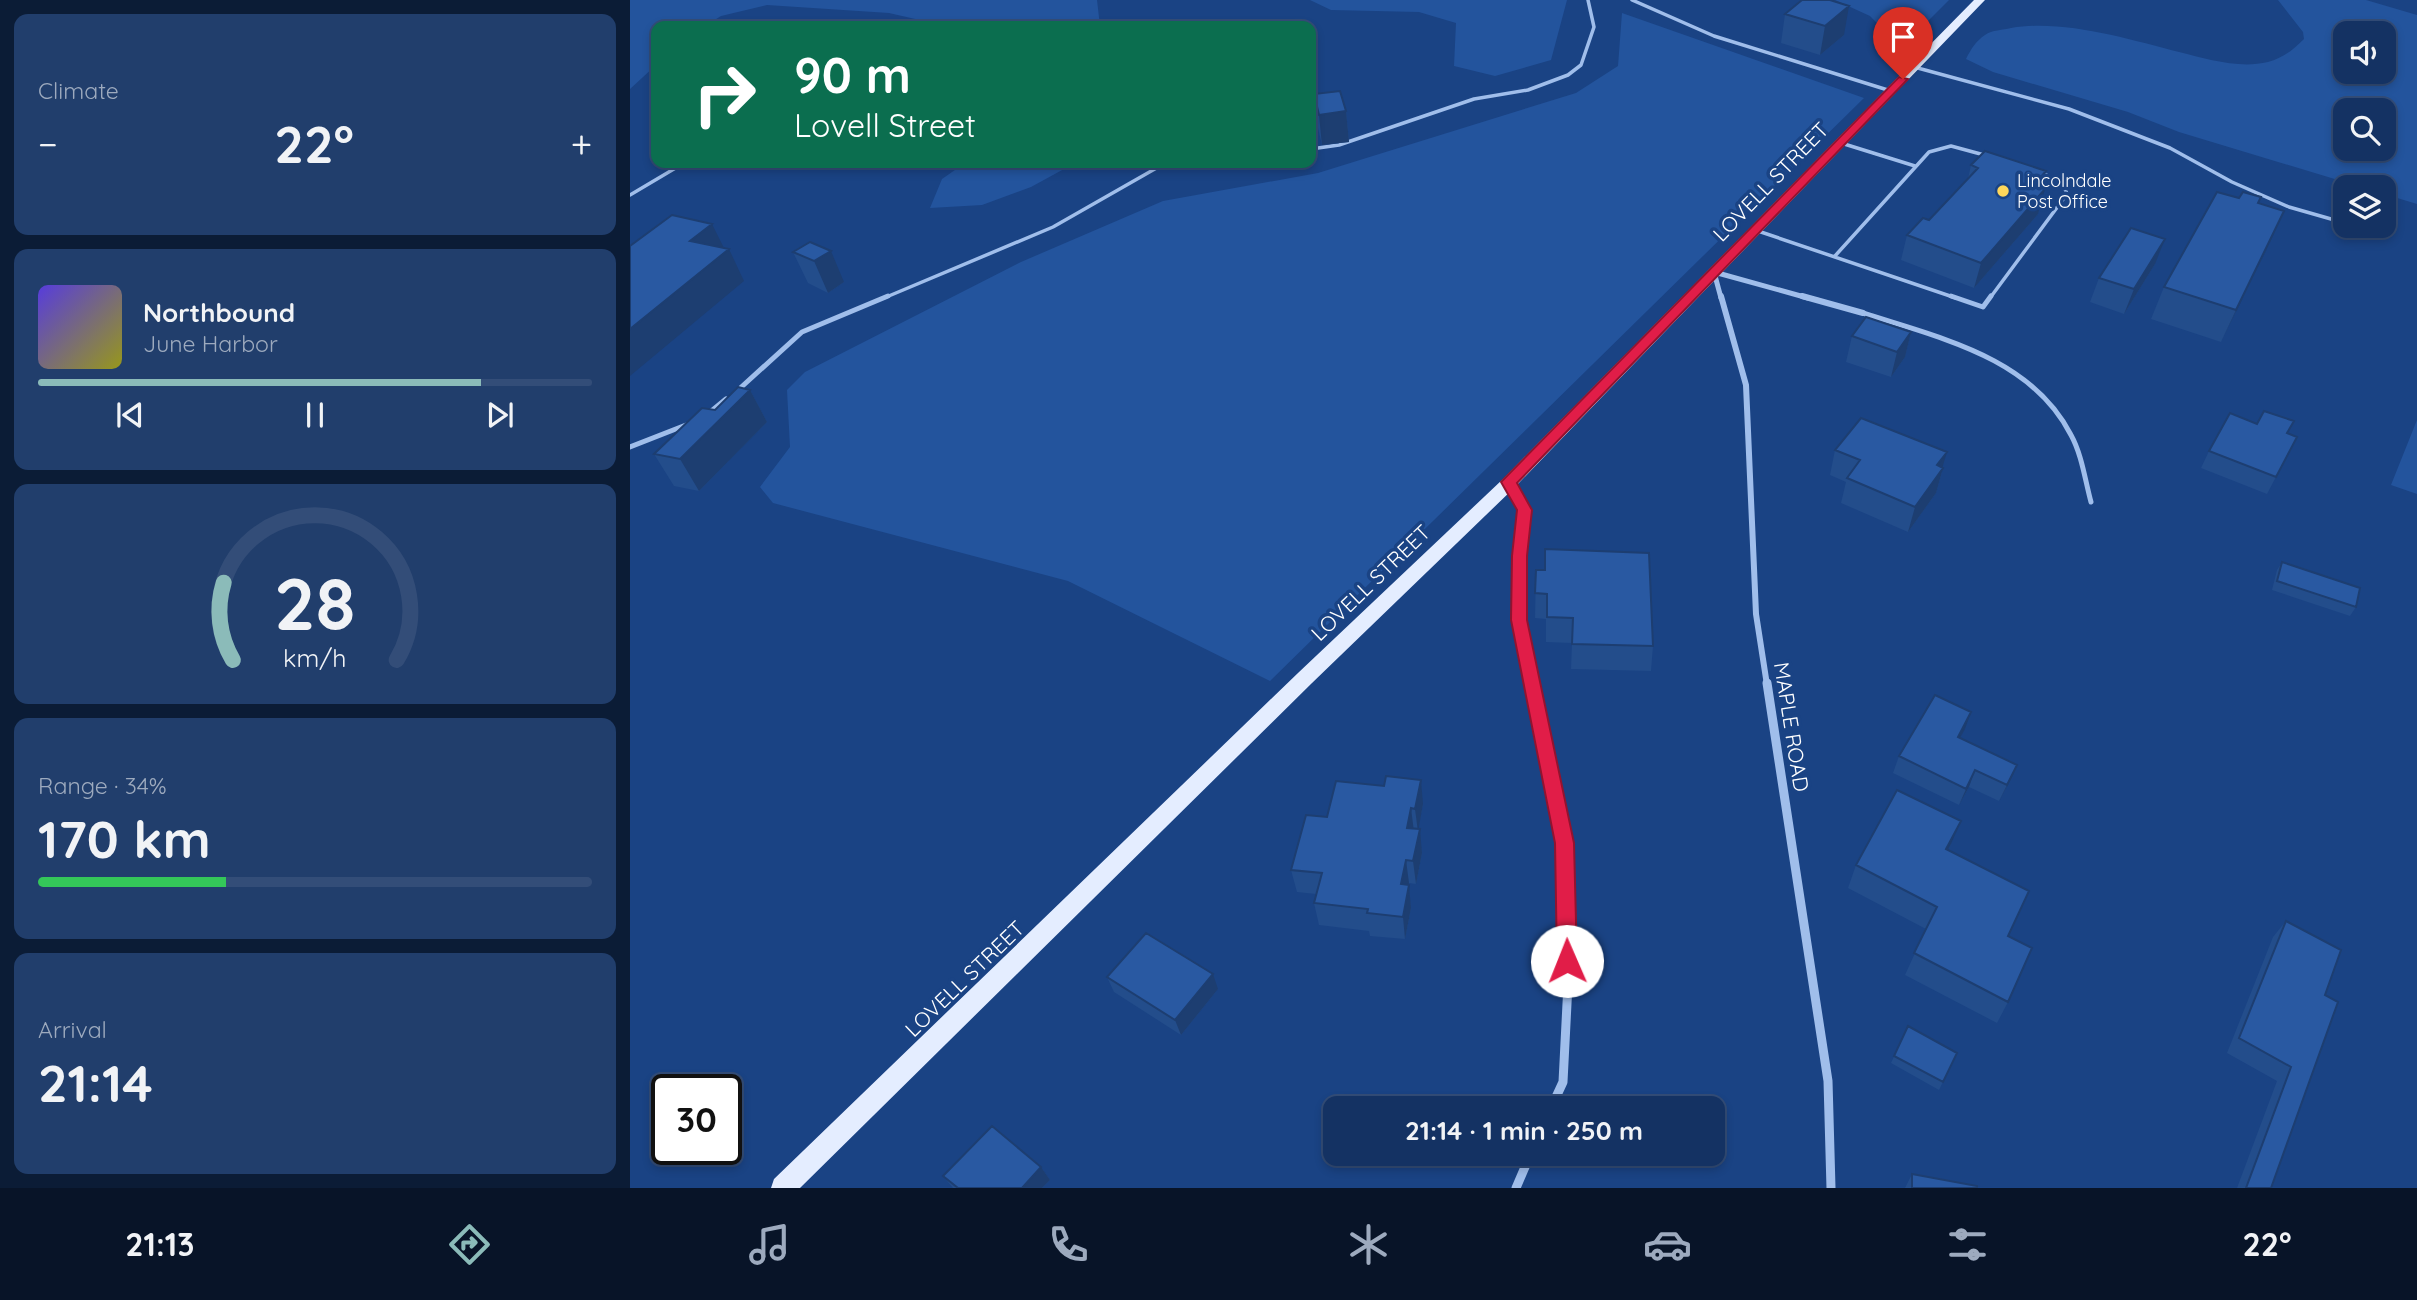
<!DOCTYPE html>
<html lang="en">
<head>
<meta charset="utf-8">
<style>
  body { margin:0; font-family:Quicksand,sans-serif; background:#213e6c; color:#f1f3f6; height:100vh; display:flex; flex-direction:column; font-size:26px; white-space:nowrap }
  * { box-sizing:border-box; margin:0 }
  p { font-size:23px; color:#9daabe }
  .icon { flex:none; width:38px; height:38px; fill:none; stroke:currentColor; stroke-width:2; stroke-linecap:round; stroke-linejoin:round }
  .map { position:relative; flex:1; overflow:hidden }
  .panel { display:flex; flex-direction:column; gap:14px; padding:14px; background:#0b1c36; width:630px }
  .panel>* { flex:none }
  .banner { position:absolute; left:21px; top:21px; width:665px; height:147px; border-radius:14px; box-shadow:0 4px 10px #0003,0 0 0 2px #334d78; background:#0b6e4f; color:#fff; overflow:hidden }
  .buttons { position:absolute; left:1703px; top:21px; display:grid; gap:14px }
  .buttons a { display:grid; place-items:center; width:63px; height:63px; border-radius:14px; background:#143263; box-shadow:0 4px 10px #0003,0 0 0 2px #334d78; font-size:35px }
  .speed { position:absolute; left:21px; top:1074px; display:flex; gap:14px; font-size:35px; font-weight:700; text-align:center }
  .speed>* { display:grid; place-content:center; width:91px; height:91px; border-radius:50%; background:#143263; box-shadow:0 4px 10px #0003,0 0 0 2px #334d78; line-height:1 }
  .speed .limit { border:4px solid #111; border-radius:10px; background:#fff; color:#111 }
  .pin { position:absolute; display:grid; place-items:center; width:60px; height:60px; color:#fff; margin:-72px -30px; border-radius:50% 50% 50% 0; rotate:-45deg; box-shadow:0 0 7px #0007 }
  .pin .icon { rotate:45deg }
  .me { position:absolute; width:77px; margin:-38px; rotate:359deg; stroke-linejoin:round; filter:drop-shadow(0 0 5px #0008) }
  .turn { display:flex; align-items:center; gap:24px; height:147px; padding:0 28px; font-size:32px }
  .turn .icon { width:91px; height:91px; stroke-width:2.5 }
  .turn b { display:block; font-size:49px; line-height:60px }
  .big { font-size:52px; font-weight:800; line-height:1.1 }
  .panel .tile { flex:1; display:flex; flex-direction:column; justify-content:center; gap:10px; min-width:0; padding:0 24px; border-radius:14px; background:#213e6c }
  .panel .dial { align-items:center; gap:0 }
  .dial svg { height:182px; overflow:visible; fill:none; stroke:#334d78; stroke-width:7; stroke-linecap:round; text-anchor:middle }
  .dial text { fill:#f1f3f6; stroke:none }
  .song { display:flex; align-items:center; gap:21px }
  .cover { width:84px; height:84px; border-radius:10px; background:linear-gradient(135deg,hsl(250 70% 55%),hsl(60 70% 35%)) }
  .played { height:7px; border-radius:4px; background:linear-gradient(90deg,#8bbbb9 80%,#334d78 80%) }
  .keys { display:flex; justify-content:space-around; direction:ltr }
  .heat { display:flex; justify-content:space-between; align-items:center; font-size:38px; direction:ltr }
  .charge { height:10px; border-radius:5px; background:linear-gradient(90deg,#34c759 34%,#334d78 0) }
  .trip { position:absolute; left:693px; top:1096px; width:402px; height:70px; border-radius:14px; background:#143263; box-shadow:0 4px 10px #0003,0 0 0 2px #334d78; font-weight:800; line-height:70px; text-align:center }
  .dock { display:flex; height:112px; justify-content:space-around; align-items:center; background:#081428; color:#9daabe }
  .dock .icon { width:49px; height:49px }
  .dock .active { color:#8bbbb9 }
  .dock b { font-size:32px; color:#f1f3f6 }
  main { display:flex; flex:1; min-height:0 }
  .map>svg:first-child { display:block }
  .green { fill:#23549d; fill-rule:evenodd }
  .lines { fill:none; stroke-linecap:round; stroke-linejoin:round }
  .lane-far1 { stroke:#a0beeb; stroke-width:3.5 }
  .lane { stroke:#a0beeb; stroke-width:5 }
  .street-far2 { stroke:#a0beeb; stroke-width:5 }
  .street-far1 { stroke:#a0beeb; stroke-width:6 }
  .street { stroke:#a0beeb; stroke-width:9 }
  .primary { fill:#e4edff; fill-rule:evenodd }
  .wall { fill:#234d8b }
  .shaded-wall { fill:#1d3e71 }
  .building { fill:#2959a2; stroke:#1d3e71; stroke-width:2 }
  .route { fill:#e11d48; stroke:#92132f; stroke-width:2 }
  .poi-dot { fill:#fed75b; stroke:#1a4384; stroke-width:2.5 }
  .labels { text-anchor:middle; stroke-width:7; stroke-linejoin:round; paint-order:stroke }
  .far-poi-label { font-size:18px; fill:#fff; stroke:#1a4384; text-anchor:start }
  .street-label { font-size:21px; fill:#fff; stroke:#1a4384 }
</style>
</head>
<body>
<main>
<section class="panel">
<div class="tile"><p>Climate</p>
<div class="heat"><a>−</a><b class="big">22°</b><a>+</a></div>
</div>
<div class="tile">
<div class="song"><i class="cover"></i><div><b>Northbound</b><p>June Harbor</p></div></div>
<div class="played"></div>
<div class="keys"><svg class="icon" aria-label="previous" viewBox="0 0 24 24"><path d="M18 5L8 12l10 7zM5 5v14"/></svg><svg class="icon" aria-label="pause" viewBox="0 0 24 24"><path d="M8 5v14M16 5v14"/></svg><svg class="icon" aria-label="next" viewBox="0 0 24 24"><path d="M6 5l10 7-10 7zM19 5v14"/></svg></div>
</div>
<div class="tile dial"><svg viewBox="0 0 100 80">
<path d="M14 69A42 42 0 1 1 86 69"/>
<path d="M14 69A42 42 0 0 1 10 35" stroke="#8bbbb9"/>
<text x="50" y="56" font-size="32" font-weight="700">28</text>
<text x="50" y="72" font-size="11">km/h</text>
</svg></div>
<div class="tile"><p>Range · 34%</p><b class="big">170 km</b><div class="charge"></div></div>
<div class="tile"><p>Arrival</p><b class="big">21:14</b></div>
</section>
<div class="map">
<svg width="1787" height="1188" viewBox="0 0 1787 1188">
  <rect width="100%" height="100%" fill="#1a4384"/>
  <!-- green -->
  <path class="green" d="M0,0H467L470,26H304L294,21L259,13L137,5L91,16L75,26H26V65L0,89Z
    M680,0H937L921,60L865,76L824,66L826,23L789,12L701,10Z
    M1205,0H1319L1271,48L1240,16Z
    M1648,0H1736L1787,15V204L1754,194V187H1731L1549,132L1498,112L1363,72L1336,59C1341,49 1346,41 1355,35C1362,30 1373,30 1381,28C1433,19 1498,39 1549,52C1577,59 1609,69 1638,62C1653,58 1663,50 1674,39L1673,32ZM1754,33V72H1715V33ZM1754,110V149H1715V110Z
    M992,13L1234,98L640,681L438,581L143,503L130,487L160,447L157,390L175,372L391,262L533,201L688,173L946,93L988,66Z
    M335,163H445L401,187L352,205L300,208L312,179Z
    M1787,420V494L1761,485Z"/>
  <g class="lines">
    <!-- lane-far1 -->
    <path class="lane-far1" d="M1002,0L1084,36L1261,91
      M1284,67L1439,109L1540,148L1602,182L1659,207L1715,223
      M1211,143L1285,166
      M681,149L709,145L844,99L898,90L938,75L951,65L964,27L958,0
      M530,166L563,163
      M0,195L54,163
      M1723,226L1738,230
      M1125,230L1326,298
      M1205,256L1299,152L1321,146L1358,156
      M254,298L423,227L530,166L529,163
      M1360,298L1437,194L1433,184L1411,172"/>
    <!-- lane -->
    <path class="lane" d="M1321,296L1353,307L1361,296
      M1233,313C1310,338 1401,357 1441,435C1452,455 1455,480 1461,502
      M107,391L172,332L258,296
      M79,413L96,399
      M0,447L56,425"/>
    <!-- street-far2 -->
    <path class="street-far2" d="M1084,272L1091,298
      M1084,272L1178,298"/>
    <!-- street-far1 -->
    <path class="street-far1" d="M1091,296L1116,385L1126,614L1137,685
      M1172,296L1233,313
      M879,483L894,510L889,620L902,685"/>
    <!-- street -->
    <path class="street" d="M902,683L935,843L938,984L933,1082L921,1108
      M1137,683L1198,1081L1201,1188
      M886,1188L901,1153"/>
    <!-- primary -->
    <path class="primary" d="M1344,0H1355L885,487L682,683L170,1188H141L144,1179L668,673L873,479Z"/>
  </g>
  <!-- wall -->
  <path class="wall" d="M1172,0L1214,35L1190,55L1151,43L1155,14Z
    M684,94L716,111L719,142L692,145L687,124Z
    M1341,165L1416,171L1411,188L1408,214L1344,288L1271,260L1277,235L1299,220L1338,179Z
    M1628,204L1640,242L1591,342L1521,319L1534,287Z
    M180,242L214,282L198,293L178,283L163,252Z
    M1525,264L1494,314L1460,302L1469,278Z
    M1281,332L1275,357L1261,377L1216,362L1222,336Z
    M120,390L137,422L69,491L44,486L24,454L85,410Z
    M1627,424L1667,437L1637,494L1571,468L1579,451Z
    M1205,450L1313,468L1306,493L1278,532L1211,503L1216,482L1200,475Z
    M1652,562L1726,607L1720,616L1642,590L1647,570Z
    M906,570L1023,646L1021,671L941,669L942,643L916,642V619L905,618Z
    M1341,712L1330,738L1380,781L1369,801L1339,787L1329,805L1263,773L1269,756Z
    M793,804L788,829L792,853L786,884L779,883L778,885L781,908L775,939L740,936L739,931L689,925L684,903L686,894L667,892L661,870L697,817Z
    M1321,844L1318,850L1378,936V1002L1367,1023L1275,975L1296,929L1218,888L1226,865Z
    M1656,921L1695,995L1641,1188H1607L1647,1081L1597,1053L1643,937Z
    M477,977L588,989L551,1035L484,992Z
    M1278,1026L1327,1053L1309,1090L1261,1063Z
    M411,1167L420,1180L412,1188H323L313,1176Z
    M1282,1174L1347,1188H1275Z"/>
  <!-- shaded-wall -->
  <path class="shaded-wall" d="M1219,6L1214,35L1190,55L1195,26Z
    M716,111L719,142L692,145L689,115Z
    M1416,171L1409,196L1404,185Z
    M1415,189L1408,214L1344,288L1351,263Z
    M1654,211L1640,242L1591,342L1606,310Z
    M82,224L96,252L99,249L114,281L0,376V329L60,241Z
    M1535,239L1525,264L1494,314L1504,289Z
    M201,251L214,282L198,293L184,261Z
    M1281,332L1275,357L1261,377L1267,352Z
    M120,390L137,422L69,491L50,459Z
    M1317,452L1311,472L1313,468L1306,493L1278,532L1285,507L1307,465Z
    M1341,712L1335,729L1321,754L1328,737Z
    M1387,765L1380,781L1369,801Z
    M1345,770L1339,787L1329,805L1336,789Z
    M791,780L793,804L788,832L785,809Z
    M781,808L784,832L777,828Z
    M1331,821L1321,844L1306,873L1316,849Z
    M790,829L792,853L786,884L783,861Z
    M776,860L779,883L774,907L771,884Z
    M779,885L781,908L775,939L773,917Z
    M583,974L588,989L551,1035L545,1020Z
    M411,1167L420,1180L412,1188H392Z"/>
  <!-- building -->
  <path class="building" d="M1172,0H1200L1219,6L1195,26L1155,14Z
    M710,91L716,111L689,115L684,94Z
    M1355,151L1416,171L1404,185L1415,189L1351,263L1277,235L1293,218L1299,220L1348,168L1341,165Z
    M1587,192L1609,198L1613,192L1631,197L1628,203L1654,211L1606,310L1534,287Z
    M42,215L82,224L60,241L99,249L0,329V246Z
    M1501,228L1535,239L1504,289L1469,278Z
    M180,242L201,251L184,261L163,252Z
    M1236,317L1281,332L1267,352L1222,336Z
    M108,387L120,390L50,459L24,454L72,408L85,410Z
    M1634,411L1664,421L1657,433L1667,437L1646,477L1579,451L1600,413L1627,424Z
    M1231,418L1317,452L1307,465L1313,468L1285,507L1217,478L1230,460L1205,450Z
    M915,549L1019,553L1023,646L942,644L943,618L917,617V594L905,593L906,570H915Z
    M1652,562L1730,588L1726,607L1647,581Z
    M1305,695L1341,712L1328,737L1387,765L1377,785L1345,770L1336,789L1269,756Z
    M756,776L791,780L785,809L781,808L777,828L790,829L783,861L776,860L771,884L779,885L773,917L737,913L738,909L684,903L692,873L661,870L676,815L697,817L706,781L754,786Z
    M1267,790L1331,821L1316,849L1399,891L1378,936L1402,948L1378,1002L1284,953L1307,907L1226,865Z
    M1656,921L1711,950L1695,995L1708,1002L1641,1188H1616L1661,1067L1609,1038Z
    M516,933L583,974L545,1020L477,977Z
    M1278,1026L1327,1053L1313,1082L1264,1056Z
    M362,1126L411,1167L392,1188H328L313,1176Z
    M1282,1174L1347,1186V1188H1282Z"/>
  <!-- route -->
  <path class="route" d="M1269,77L1278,79L887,483L902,510L897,556V620L944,843L947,961L944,967L937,970L930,967L927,961L925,843L881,620L882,556L887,510L871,482Z"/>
  <!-- markers -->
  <circle class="poi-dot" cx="1373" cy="191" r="7"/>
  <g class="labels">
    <!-- far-poi labels -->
    <g class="far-poi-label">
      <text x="1387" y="187">Lincolndale<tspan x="1387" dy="21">Post Office</tspan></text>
    </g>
    <!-- street labels -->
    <g class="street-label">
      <text transform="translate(1141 182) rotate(-46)" y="7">LOVELL STREET</text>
      <text transform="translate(741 583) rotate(-44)" y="7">LOVELL STREET</text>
      <text transform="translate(1161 727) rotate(81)" y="7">MAPLE ROAD</text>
      <text transform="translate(335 979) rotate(-44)" y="7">LOVELL STREET</text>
    </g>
  </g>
</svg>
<div class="buttons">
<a><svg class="icon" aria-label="sound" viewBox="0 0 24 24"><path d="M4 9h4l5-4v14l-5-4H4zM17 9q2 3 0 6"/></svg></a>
<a><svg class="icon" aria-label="search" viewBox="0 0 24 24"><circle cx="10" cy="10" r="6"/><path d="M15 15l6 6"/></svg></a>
<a><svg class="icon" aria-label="layers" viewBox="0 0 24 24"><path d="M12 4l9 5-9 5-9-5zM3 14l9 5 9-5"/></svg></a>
</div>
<div class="speed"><div class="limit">30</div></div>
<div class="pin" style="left:1273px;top:79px;background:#d93025"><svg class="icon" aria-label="arrive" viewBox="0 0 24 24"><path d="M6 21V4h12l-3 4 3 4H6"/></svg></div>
<svg class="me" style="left:937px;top:961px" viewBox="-20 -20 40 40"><circle r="19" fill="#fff"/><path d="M0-13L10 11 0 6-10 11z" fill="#e11d48"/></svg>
<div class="trip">21:14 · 1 min · 250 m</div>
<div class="banner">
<div class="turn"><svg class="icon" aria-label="right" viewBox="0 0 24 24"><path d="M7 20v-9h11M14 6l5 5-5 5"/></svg><div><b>90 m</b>Lovell Street</div></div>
</div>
</div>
</main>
<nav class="dock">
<b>21:13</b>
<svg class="icon active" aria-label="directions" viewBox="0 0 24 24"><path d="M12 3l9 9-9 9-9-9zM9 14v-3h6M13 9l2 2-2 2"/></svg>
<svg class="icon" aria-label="music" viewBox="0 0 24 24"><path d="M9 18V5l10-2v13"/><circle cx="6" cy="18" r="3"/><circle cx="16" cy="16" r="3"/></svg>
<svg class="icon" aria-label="phone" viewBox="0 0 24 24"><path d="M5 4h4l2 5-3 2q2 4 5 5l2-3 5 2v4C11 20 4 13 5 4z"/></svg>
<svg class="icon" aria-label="climate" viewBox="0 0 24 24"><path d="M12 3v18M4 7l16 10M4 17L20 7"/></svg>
<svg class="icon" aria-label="car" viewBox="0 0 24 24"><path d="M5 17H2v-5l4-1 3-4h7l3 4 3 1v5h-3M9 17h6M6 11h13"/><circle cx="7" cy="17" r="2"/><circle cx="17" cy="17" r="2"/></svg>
<svg class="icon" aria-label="filters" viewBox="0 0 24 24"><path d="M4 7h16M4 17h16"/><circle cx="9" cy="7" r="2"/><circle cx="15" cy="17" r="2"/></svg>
<b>22°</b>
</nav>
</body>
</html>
